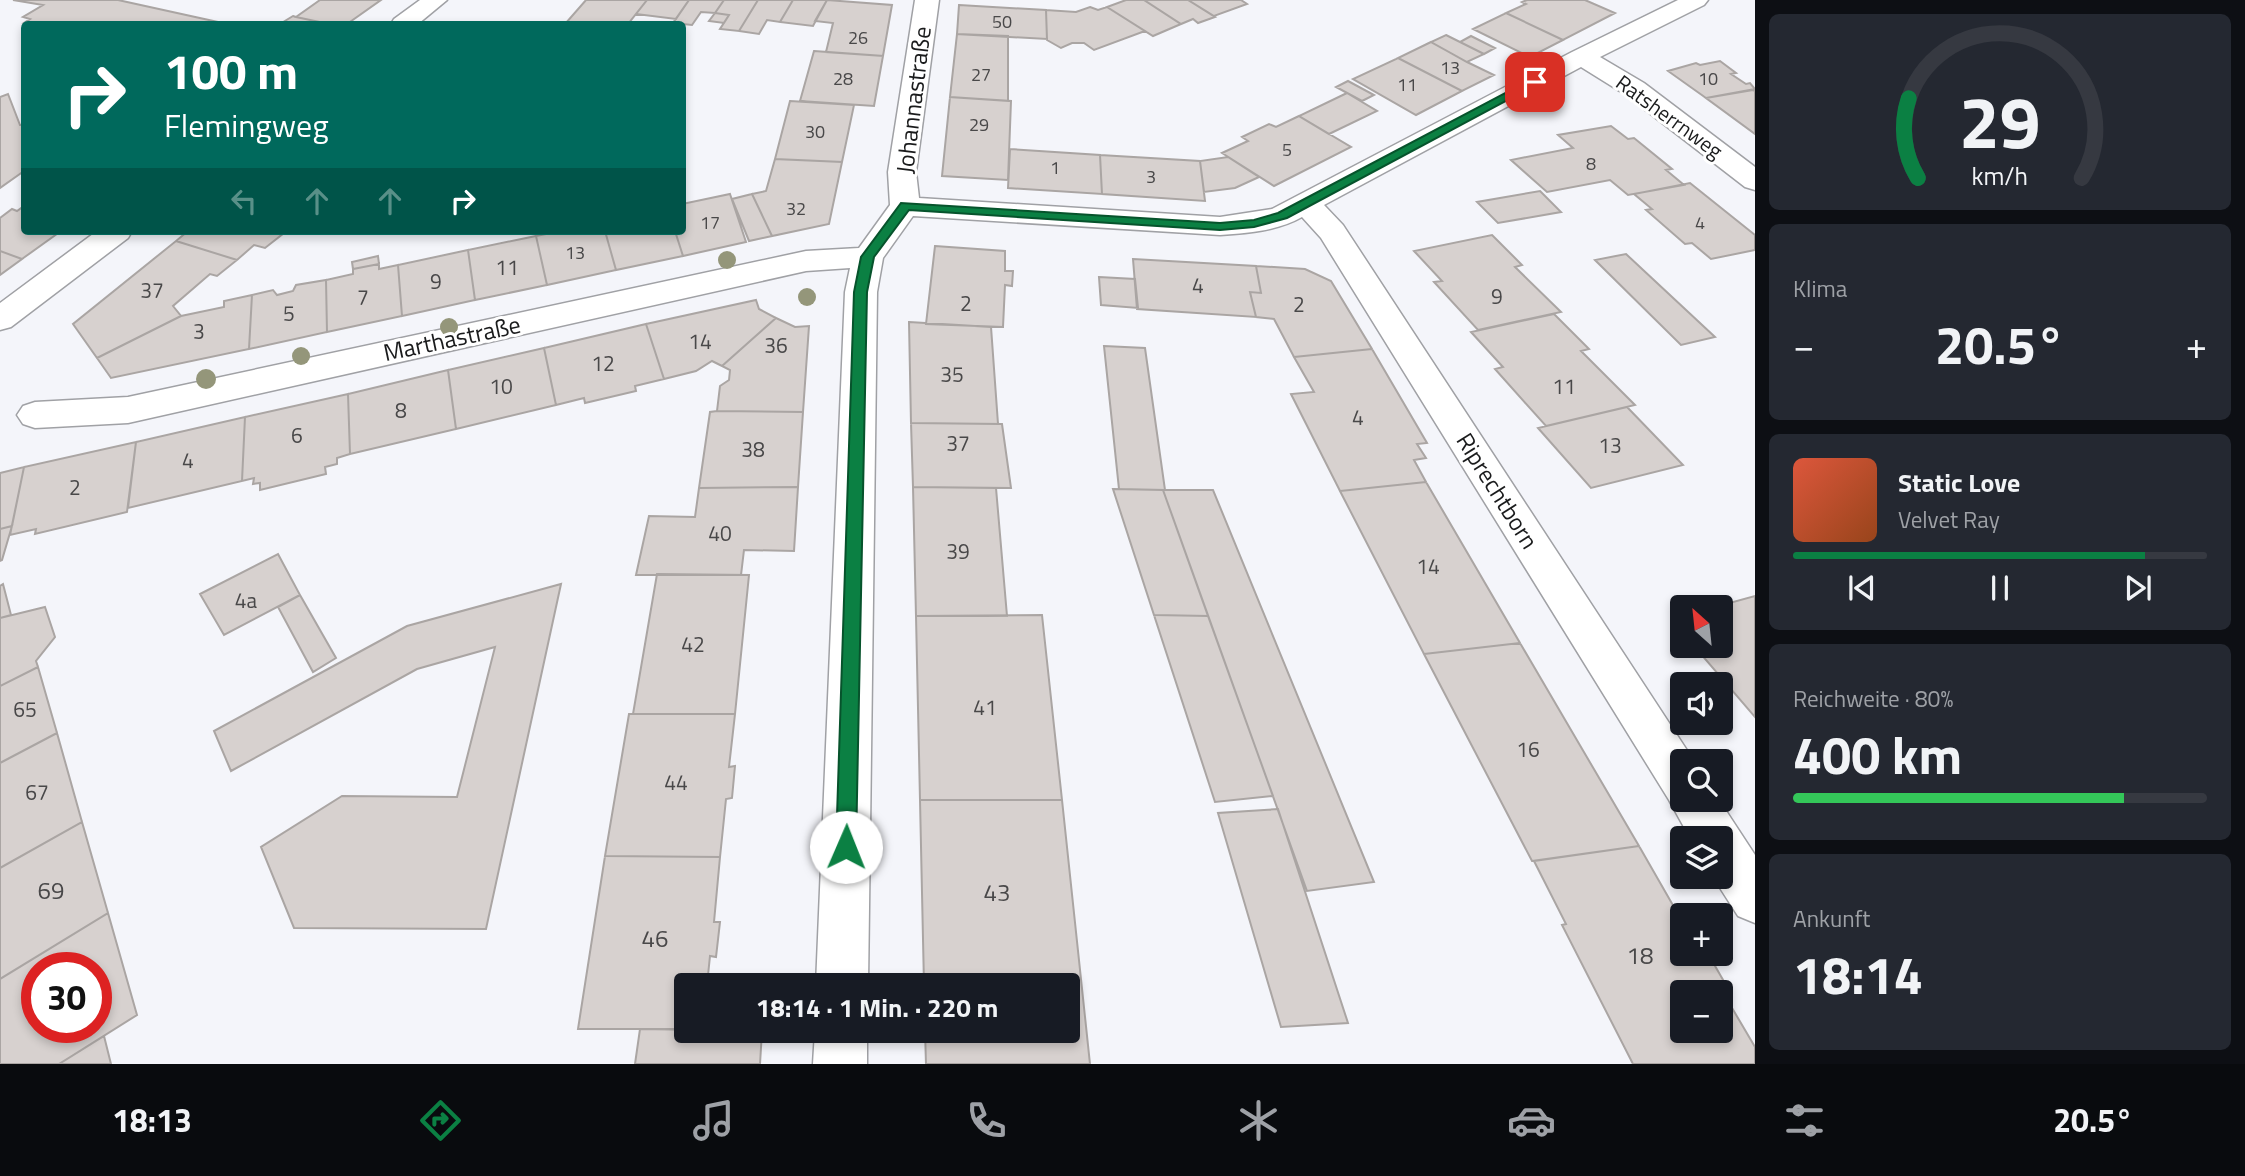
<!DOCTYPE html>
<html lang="de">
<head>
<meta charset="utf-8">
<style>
  body { margin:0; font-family:"Titillium Web",sans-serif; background:#242831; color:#f1f3f6; height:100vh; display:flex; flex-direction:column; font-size:26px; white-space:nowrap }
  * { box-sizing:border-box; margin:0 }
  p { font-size:23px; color:#9ea1a6 }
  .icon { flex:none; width:38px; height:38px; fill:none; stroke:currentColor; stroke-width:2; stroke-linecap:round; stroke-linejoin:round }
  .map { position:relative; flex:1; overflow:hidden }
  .details { display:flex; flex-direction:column; gap:14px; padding:14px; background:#0d0f14; width:490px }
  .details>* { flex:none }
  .hud { position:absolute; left:21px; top:21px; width:665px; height:214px; border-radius:7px; box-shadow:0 4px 10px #0003; background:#00695c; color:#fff; overflow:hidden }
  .needle { width:46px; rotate:333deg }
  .fabs { position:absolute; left:1670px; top:595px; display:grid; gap:14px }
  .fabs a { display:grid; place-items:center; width:63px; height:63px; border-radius:7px; background:#171b24; box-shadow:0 4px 10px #0003; font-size:35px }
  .speed { position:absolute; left:21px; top:952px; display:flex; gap:14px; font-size:35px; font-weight:700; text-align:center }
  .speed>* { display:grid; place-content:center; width:91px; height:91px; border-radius:50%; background:#171b24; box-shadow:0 4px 10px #0003; line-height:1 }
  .speed .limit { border:10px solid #d22; background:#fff; color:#111 }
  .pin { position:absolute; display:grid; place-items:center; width:60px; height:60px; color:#fff; margin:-30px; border-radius:14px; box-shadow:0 4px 10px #0006 }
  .me { position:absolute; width:77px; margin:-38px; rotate:1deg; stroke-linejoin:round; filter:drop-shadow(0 0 5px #0008) }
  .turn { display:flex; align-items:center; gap:24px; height:147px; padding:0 28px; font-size:32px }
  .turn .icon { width:91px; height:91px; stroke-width:2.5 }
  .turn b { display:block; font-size:49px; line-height:60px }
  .lanes { display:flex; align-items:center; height:66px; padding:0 28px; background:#0003; justify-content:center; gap:35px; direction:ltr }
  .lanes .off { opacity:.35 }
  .big { font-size:52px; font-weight:700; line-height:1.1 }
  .details .tile { flex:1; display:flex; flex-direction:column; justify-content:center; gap:10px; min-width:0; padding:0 24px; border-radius:10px; background:#242831 }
  .details .dial { align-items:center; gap:0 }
  .dial svg { height:182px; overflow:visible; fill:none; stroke:#363941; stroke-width:7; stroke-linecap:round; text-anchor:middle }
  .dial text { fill:#f1f3f6; stroke:none }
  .song { display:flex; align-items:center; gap:21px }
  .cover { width:84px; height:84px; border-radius:10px; background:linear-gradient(135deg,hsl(10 70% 55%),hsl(20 70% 35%)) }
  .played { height:7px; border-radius:4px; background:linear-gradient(90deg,#0b8043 85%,#363941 85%) }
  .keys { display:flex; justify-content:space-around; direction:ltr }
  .heat { display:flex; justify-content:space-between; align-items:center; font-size:38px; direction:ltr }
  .charge { height:10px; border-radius:5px; background:linear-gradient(90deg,#34c759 80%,#363941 0) }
  .trip { position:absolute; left:674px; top:973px; width:406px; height:70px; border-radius:7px; background:#171b24; box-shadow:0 4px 10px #0003; font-weight:700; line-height:70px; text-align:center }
  .tabs { display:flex; height:112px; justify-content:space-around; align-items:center; background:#090b0e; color:#9ea1a6 }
  .tabs .icon { width:49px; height:49px }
  .tabs .selected { color:#0b8043 }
  .tabs b { font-size:32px; color:#f1f3f6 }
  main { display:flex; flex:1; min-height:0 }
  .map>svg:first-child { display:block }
  .building { fill:#d7d1cf; stroke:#aaa5a3; stroke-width:2; fill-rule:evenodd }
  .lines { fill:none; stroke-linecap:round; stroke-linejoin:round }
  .minor-casing { stroke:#a0a1a5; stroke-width:3 }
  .minor { fill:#fff; fill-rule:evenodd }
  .tree { fill:#94967a }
  .route { fill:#0b8043; stroke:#07532c; stroke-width:2 }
  .labels { text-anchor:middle; stroke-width:6; stroke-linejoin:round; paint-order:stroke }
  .far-number-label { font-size:18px; fill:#494849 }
  .far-street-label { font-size:21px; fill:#1a1b1c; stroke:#fff }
  .number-label { font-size:21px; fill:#494849 }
  .street-label { font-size:24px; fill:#1a1b1c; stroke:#fff }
  .near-number-label { font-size:24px; fill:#494849 }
</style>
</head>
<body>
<main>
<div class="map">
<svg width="1755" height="1064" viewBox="0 0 1755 1064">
  <rect width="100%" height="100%" fill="#f4f5fa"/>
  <!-- building -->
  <path class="building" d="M13,0H118L218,22L215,24H30L24,23L30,19L23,17L43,5Z
    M320,0H381L347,24H329L296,17Z
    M586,0H647L628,24H565Z
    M647,0H689L676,19L636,14Z
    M689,0H724L715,13L701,12L692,25L673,23Z
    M724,0H758L739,31L720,29L729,15L715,13Z
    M758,0H793L780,22L767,20L759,34L739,31Z
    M793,0H827L813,26L780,22Z
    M827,0L892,5L883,56L826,52L833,23L815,21Z
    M1126,0H1144L1181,24L1153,36L1107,7Z
    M1144,0H1188L1215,17L1198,23L1193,19L1181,24Z
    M1188,0H1241L1247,4L1214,16Z
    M1527,0H1585L1615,13L1563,40L1506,13L1526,4L1522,2Z
    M959,5L1046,10L1047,39L957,34Z
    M1090,7L1098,10L1107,7L1145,31L1094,50L1084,43H1072L1061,48L1047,40L1046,10L1076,12Z
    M715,13L729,15L724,23L709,21Z
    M1506,13L1563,40L1530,57L1473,29Z
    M293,16L296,17L329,24H280Z
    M957,34L1008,36V101L950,97Z
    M1446,35L1484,54L1467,62L1431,42Z
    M1471,36L1495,48L1484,54L1460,42Z
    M1431,42L1467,62L1494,75L1462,91L1398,58Z
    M814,51L883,56L874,106L800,101Z
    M1398,58L1462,91L1416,115L1353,79Z
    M1720,61L1736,73L1731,74L1746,84L1750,83L1755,89L1706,98L1668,71L1696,63L1700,65Z
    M1348,81L1374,95L1362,101L1336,87Z
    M1753,90L1755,91V134L1706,98Z
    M1347,93L1377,111L1329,134L1299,116Z
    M8,94L20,125H24V171L0,188V97Z
    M950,97L1011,101L1008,180L942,176Z
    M790,101L854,105L842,162L775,159Z
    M1299,116L1351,147L1274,186L1222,153L1248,141L1242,137L1269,124L1276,127Z
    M1611,126L1628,139L1634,138L1672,169L1666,170L1684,185L1628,195L1610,180L1547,192L1511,160L1573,148L1558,135Z
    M1010,149L1100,155L1102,194L1008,188Z
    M1100,155L1200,161L1205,201L1102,194Z
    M1228,157L1259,177L1235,188L1204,192L1200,161Z
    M775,159L842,162L829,224L772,236L752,194L766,191Z
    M1690,183L1755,235V250L1711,259L1692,243L1685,244L1646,210L1652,209L1634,194Z
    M1540,191L1561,212L1498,223L1477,202Z
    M730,194L746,242L683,256L675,231H682V204Z
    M752,194L772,236L749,241L732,199Z
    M24,206V231H61L22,259L0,251V218L12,209L17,211Z
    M188,231H278L284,233L265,248L254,245L237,260L176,241Z
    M561,231H605L616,270L547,285L536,236Z
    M605,231H675L683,256L616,270Z
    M1492,235L1522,265L1515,267L1561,312L1478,330L1434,282L1442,281L1414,251Z
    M536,236L547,285L475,300L468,250Z
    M176,241L237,260L217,276L210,274L173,306L181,316L97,358L73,324Z
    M935,246L1005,251V271H1013L1012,286L1005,285L1003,327L926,324Z
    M468,250L475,300L402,316L398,265Z
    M0,251L22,259L0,275Z
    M1626,254L1715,337L1681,345L1595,260Z
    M378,256L379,264L353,269L352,262Z
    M1133,259L1256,266L1261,293L1250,292L1256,317L1137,309Z
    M379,264V269L398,265L402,316L327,332L326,280L353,274V269Z
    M1256,266L1305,269L1331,281L1372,349L1294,357L1274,319L1256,317L1250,292L1261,293Z
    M1099,277L1135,279L1138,308L1101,305Z
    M326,280L327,332L249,349L252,295L273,290L277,295L293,291L296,285Z
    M252,295L249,349L111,378L97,358L181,316L224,307V301Z
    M756,300L759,309L776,318L722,366L712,361L696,371L664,379L646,324Z
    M1554,314L1589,349L1581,351L1635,405L1546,426L1495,369L1503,367L1471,332Z
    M776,318L795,327L809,326L803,412L717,411L720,386L729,380L730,370L722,366Z
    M909,322L991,327L998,424L911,423Z
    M646,324L664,379L635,386L636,391L585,403L584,398L556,405L544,348Z
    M1104,346L1145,348L1165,490L1119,489Z
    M544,348L556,405L456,429L448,370Z
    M1372,349L1427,443L1417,444L1426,458L1414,460L1426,482L1340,491L1291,394L1314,392L1294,357Z
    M448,370L456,429L350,454L348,394Z
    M348,394L350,454L337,458V464L325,467L326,474L260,490V483L253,484L254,478L242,481L245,417Z
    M1627,407L1683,465L1591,488L1538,428Z
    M717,411L803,412L798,487L699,488L710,412Z
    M245,417L242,481L128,508L136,442Z
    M911,423L1002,424L1011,488L913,487Z
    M136,442L127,512L35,534L36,529L10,535L24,467Z
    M24,467L12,526L0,529V473Z
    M1426,482L1520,643L1424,654L1340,491Z
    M798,487L794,551L744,550L741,575H636L649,516L695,517L699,488Z
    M913,487L996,488L1007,616H916Z
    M1113,489L1163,490L1208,616L1154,615Z
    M1163,490H1213L1374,882L1307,891Z
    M12,526L2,560L0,561V529Z
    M278,554L300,595L224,635L200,594Z
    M657,574L749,575L735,714H633Z
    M3,584L11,615L0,618V586Z
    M561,584L486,929L294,928L261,847L342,796L457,797L495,647L417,669L231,771L214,731L407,626Z
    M300,595L336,658L313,672L278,607Z
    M1755,596V717L1694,646H1720V607H1715Z
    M45,607L55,637L36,661L38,667L0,686V618Z
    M1042,615L1062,800H920L916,616Z
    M1154,615L1208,616L1273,796L1215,802Z
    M1520,643L1639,846L1532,861L1424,654Z
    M38,667L57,733L0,763V686Z
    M629,714H735L729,767L735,766L732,798L726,799L720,857L605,856Z
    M57,733L82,822L0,868V763Z
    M920,800H1062L1090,1064H926L925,1031H1068V985H924Z
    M1278,809L1348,1023L1281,1027L1218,813Z
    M82,822L108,913L0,979V868Z
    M1639,846L1682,921V954H1701L1704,958L1711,959L1730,992L1725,996L1755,1047V1064H1633L1562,925L1566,924L1534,861ZM1682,992H1720V1031H1682Z
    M605,856L720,857L714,922H720L716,957L710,956L707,985H686V1029H578Z
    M108,913L137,1015L59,1064H0V979ZM37,968H96V1027H37Z
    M640,1029L762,1031L760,1064H635Z
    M104,1036L111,1064H59Z"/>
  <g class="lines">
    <defs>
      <path id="minor" d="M420,0H447L418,24H391L394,19Z
        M915,0H939L916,172L919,198L1220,217L1272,209L1572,52L1678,0H1708L1704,5L1600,57L1644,83L1755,167V190L1745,187L1626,95L1581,67L1324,205L1343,225L1694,761H1682V800H1719L1755,855V923L1738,916L1713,877H1720V838H1690L1669,800L1321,238L1302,217C1277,231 1248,233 1220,235L913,216L883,258L877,292L868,985H816L845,292L850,268L806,271L128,423L35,428L23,424L17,415L23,406L35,402L128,397L806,251L859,248L890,205L888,172Z
        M97,231H132L128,238L11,327L0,330V303Z
        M815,1031H867V1064H813Z"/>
    </defs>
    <!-- minor casing -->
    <use href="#minor" class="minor-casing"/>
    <!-- minor -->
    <use href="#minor" class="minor"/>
  </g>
  <!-- trees -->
  <g class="tree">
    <circle cx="727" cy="260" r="9"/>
    <circle cx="807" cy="297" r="9"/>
    <circle cx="449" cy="327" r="9"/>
    <circle cx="301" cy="356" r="9"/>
    <circle cx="206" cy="379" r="10"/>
  </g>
  <!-- route -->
  <path class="route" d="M1532,79L1541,82L1287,218L1254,227L1220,230L909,210L874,257L867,292L856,847L853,854L846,856L839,854L836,847L854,292L861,257L901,203L1220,223L1254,220L1278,213Z"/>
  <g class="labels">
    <!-- far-number labels -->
    <g class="far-number-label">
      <text x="1002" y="28">50</text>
      <text x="858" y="44">26</text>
      <text x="1450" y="74">13</text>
      <text x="981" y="81">27</text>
      <text x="843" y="85">28</text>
      <text x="1708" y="85">10</text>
      <text x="1407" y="91">11</text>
      <text x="979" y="131">29</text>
      <text x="815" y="138">30</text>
      <text x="1287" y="156">5</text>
      <text x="1591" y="170">8</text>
      <text x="1055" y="174">1</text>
      <text x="1151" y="183">3</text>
      <text x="796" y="215">32</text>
      <text x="710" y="229">17</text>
      <text x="1700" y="229">4</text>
      <text x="575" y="259">13</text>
    </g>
    <!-- far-street labels -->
    <g class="far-street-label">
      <text transform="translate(1669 117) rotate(36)" y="7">Ratsherrnweg</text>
    </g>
    <!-- number labels -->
    <g class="number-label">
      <text x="507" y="275">11</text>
      <text x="436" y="289">9</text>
      <text x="1198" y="293">4</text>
      <text x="152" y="298">37</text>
      <text x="1497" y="304">9</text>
      <text x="363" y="305">7</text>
      <text x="966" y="311">2</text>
      <text x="1299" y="312">2</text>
      <text x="289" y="321">5</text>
      <text x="199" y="339">3</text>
      <text x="700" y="349">14</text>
      <text x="776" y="353">36</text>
      <text x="603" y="371">12</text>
      <text x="952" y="382">35</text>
      <text x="501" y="394">10</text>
      <text x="1564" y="394">11</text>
      <text x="401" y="418">8</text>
      <text x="1358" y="425">4</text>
      <text x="297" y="443">6</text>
      <text x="958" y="451">37</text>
      <text x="1610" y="453">13</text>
      <text x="753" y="457">38</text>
      <text x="188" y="468">4</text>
      <text x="75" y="495">2</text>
      <text x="720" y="541">40</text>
      <text x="958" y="559">39</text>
      <text x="1428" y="574">14</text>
      <text x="246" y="608">4a</text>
      <text x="693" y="652">42</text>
      <text x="985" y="715">41</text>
      <text x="25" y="717">65</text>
      <text x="1528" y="757">16</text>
      <text x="676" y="790">44</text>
      <text x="37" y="800">67</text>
    </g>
    <!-- street labels -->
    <g class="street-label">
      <text transform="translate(914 100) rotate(-83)" y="8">Johannastraße</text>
      <text transform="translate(452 339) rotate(-12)" y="8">Marthastraße</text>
      <text transform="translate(1497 491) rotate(58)" y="8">Riprechtborn</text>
    </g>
    <!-- near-number labels -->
    <g class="near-number-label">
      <text x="51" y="899">69</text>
      <text x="997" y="901">43</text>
      <text x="655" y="947">46</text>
      <text x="1640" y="964">18</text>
    </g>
  </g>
</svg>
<div class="fabs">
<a><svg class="needle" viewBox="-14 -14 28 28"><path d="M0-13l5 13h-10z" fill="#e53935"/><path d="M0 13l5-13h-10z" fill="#9ea1a6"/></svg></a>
<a><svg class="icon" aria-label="sound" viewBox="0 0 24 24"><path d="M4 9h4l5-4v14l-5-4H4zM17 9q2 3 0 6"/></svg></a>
<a><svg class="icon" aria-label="search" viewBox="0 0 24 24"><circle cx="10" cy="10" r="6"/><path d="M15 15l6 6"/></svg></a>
<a><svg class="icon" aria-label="layers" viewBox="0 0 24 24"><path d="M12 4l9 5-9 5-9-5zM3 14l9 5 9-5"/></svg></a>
<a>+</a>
<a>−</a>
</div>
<div class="speed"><div class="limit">30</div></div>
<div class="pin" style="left:1535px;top:82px;background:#d93025"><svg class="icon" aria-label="arrive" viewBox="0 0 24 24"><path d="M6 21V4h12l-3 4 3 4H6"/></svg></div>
<svg class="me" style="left:846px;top:847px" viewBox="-20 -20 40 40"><circle r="19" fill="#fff"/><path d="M0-13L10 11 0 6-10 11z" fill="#0b8043"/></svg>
<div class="trip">18:14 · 1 Min. · 220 m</div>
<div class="hud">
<div class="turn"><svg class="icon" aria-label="right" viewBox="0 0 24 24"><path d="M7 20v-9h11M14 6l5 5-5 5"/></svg><div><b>100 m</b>Flemingweg</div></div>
<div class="lanes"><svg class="icon off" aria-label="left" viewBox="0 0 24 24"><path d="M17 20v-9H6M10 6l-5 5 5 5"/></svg><svg class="icon off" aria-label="ahead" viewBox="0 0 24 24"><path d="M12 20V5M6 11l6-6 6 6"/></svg><svg class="icon off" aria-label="ahead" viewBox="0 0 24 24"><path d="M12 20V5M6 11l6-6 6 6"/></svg><svg class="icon" aria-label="right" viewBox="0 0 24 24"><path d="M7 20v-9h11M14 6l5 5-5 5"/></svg></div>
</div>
</div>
<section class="details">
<div class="tile dial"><svg viewBox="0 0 100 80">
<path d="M14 69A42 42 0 1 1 86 69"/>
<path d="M14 69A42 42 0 0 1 10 34" stroke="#0b8043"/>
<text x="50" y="56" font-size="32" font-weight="700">29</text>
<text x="50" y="72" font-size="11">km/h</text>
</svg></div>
<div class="tile"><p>Klima</p>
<div class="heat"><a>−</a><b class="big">20.5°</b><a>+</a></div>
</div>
<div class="tile">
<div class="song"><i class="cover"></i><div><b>Static Love</b><p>Velvet Ray</p></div></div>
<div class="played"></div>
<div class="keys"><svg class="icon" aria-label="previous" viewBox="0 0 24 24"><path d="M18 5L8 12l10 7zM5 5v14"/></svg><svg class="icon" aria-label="pause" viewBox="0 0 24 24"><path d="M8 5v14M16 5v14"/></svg><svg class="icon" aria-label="next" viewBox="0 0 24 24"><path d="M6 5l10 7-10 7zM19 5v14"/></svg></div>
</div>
<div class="tile"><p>Reichweite · 80%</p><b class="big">400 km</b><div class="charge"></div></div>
<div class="tile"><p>Ankunft</p><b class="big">18:14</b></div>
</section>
</main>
<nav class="tabs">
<b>18:13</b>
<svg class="icon selected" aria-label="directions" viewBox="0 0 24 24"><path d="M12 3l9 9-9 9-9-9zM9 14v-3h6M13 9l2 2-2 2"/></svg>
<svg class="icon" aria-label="music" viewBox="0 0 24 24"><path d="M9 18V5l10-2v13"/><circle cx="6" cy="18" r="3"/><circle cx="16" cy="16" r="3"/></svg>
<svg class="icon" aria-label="phone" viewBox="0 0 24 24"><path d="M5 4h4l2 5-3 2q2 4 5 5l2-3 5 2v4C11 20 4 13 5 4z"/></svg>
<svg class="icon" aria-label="climate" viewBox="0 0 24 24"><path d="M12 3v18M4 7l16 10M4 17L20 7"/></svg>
<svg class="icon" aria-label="car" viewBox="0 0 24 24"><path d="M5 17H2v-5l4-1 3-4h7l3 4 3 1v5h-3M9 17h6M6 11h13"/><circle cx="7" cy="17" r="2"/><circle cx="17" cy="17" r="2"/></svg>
<svg class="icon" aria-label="filters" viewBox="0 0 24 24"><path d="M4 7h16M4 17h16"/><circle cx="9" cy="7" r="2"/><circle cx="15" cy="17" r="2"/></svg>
<b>20.5°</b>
</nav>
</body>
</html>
